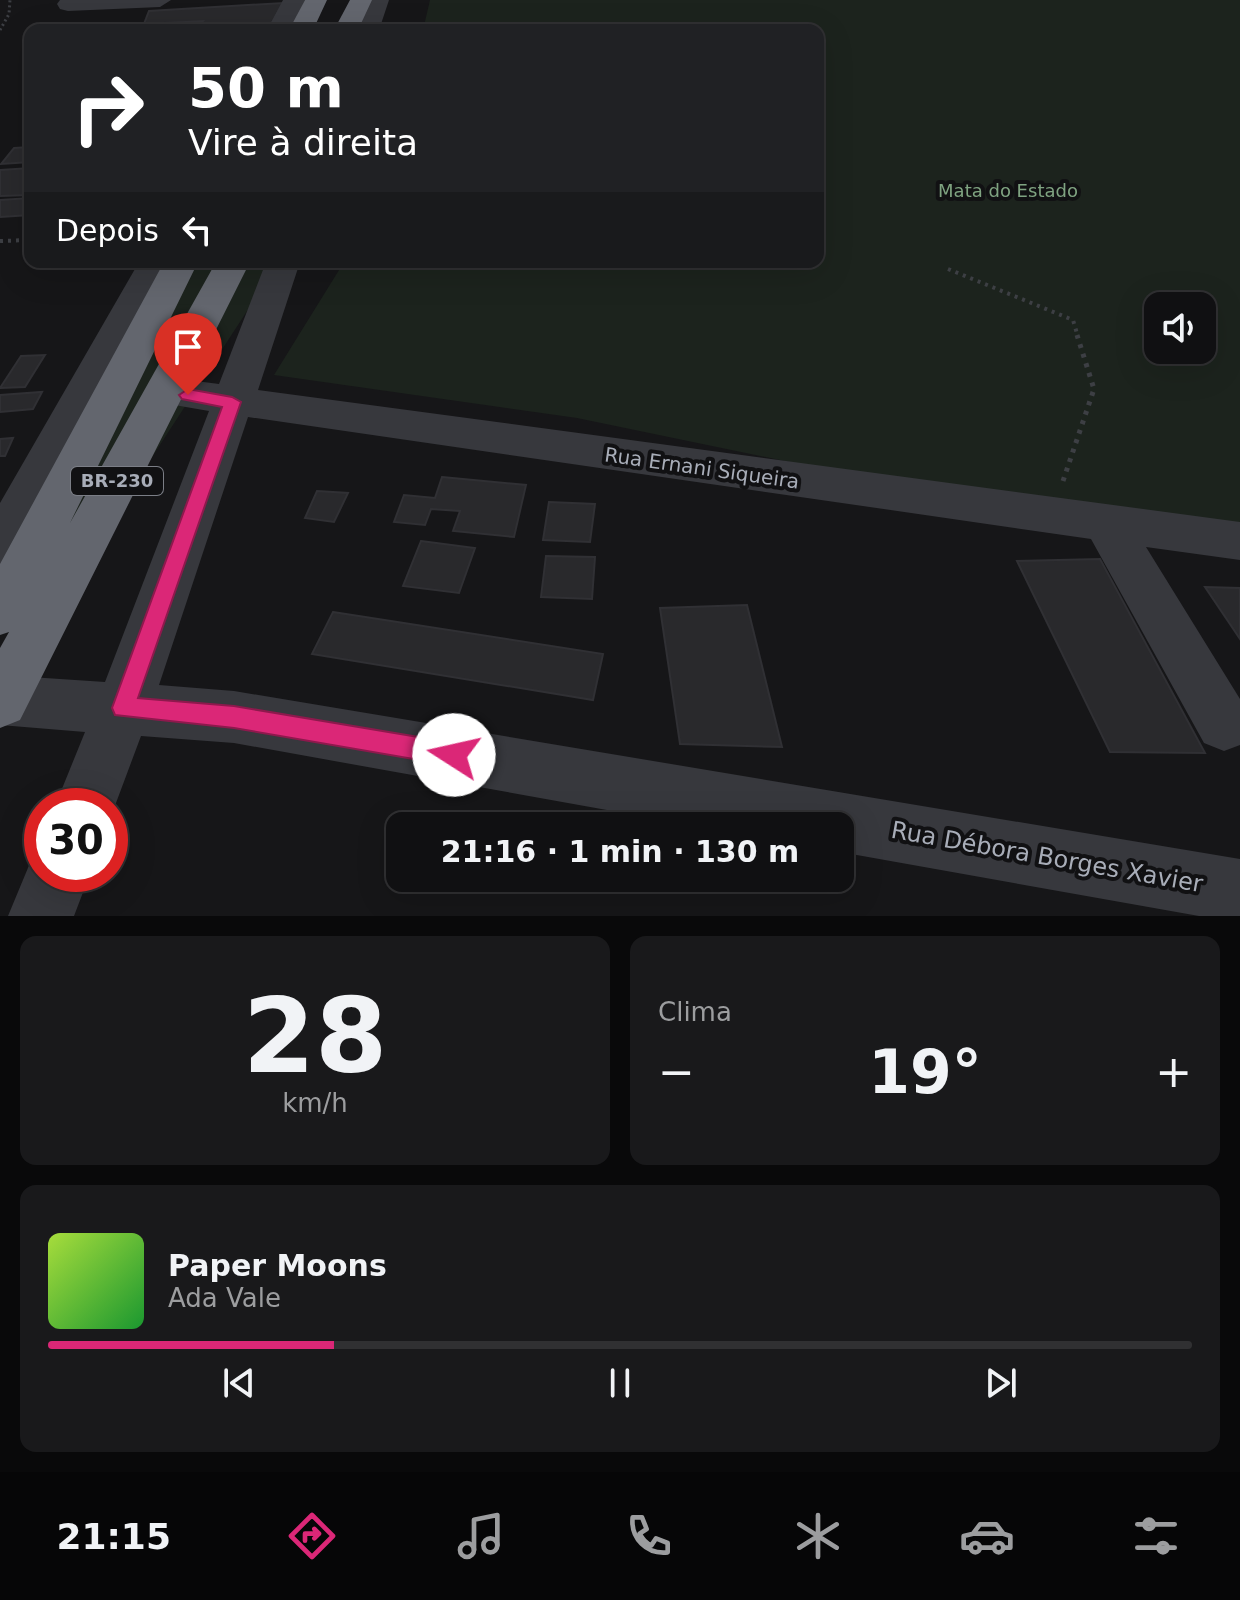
<!DOCTYPE html>
<html lang="pt">
<head>
<meta charset="utf-8">
<style>
  body { margin:0; font-family:"DejaVu Sans",sans-serif; background:#19191b; color:#f1f3f6; height:100vh; display:flex; flex-direction:column; font-size:30px; white-space:nowrap }
  * { box-sizing:border-box; margin:0 }
  p { font-size:26px; color:#9c9d9f }
  .icon { flex:none; width:44px; height:44px; fill:none; stroke:currentColor; stroke-width:2; stroke-linecap:round; stroke-linejoin:round }
  .map { position:relative; height:916px; overflow:hidden }
  .details { display:flex; flex-direction:column; gap:20px; padding:20px; background:#09090a; flex:1 }
  .details>* { flex:none }
  .hud { position:absolute; left:24px; top:24px; width:800px; height:244px; border-radius:16px; box-shadow:0 8px 32px #0002,0 0 0 2px #303032; background:#202124; color:#fff; overflow:hidden }
  .tools { position:absolute; left:1144px; top:292px; display:grid; gap:16px }
  .tools a { display:grid; place-items:center; width:72px; height:72px; border-radius:16px; background:#101012; box-shadow:0 8px 32px #0002,0 0 0 2px #303032; font-size:40px }
  .speed { position:absolute; left:24px; top:788px; display:flex; gap:16px; font-size:40px; font-weight:700; text-align:center }
  .speed>* { display:grid; place-content:center; width:104px; height:104px; border-radius:50%; background:#101012; box-shadow:0 8px 32px #0002,0 0 0 2px #303032; line-height:1 }
  .speed .limit { border:12px solid #d22; background:#fff; color:#111 }
  .pin { position:absolute; display:grid; place-items:center; width:68px; height:68px; color:#fff; margin:-82px -34px; border-radius:50% 50% 50% 0; rotate:-45deg; box-shadow:0 0 8px #0007 }
  .pin .icon { rotate:45deg }
  .me { position:absolute; width:88px; margin:-44px; rotate:280deg; stroke-linejoin:round; filter:drop-shadow(0 0 6px #0008) }
  .turn { display:flex; align-items:center; gap:28px; height:168px; padding:0 32px; font-size:36px }
  .turn .icon { width:104px; height:104px; stroke-width:2.5 }
  .turn b { display:block; font-size:56px; line-height:68px }
  .then { display:flex; align-items:center; height:76px; padding:0 32px; background:#0003; gap:16px; font-size:30px }
  .big { font-size:60px; font-weight:600; line-height:1.1 }
  .details .tile { flex:1; display:flex; flex-direction:column; justify-content:center; gap:12px; min-width:0; padding:0 28px; border-radius:16px; background:#19191b }
  .details .dial { align-items:center; gap:0 }
  .dial b { font-size:104px; line-height:1 }
  .song { display:flex; align-items:center; gap:24px }
  .cover { width:96px; height:96px; border-radius:12px; background:linear-gradient(135deg,hsl(80 70% 55%),hsl(130 70% 35%)) }
  .played { height:8px; border-radius:4px; background:linear-gradient(90deg,#db2777 25%,#303032 25%) }
  .keys { display:flex; justify-content:space-around; direction:ltr }
  .heat { display:flex; justify-content:space-between; align-items:center; font-size:44px; direction:ltr }
  .details .tiles { flex:1; display:grid; gap:20px; grid-template-columns:1fr 1fr }
  .tile:last-child { grid-column:span 2 }
  .trip { position:absolute; left:386px; top:812px; width:468px; height:80px; border-radius:16px; background:#101012; box-shadow:0 8px 32px #0002,0 0 0 2px #303032; font-weight:600; line-height:80px; text-align:center }
  .tab-bar { display:flex; height:128px; justify-content:space-around; align-items:center; background:#060607; color:#9c9d9f }
  .tab-bar .icon { width:56px; height:56px }
  .tab-bar .selected { color:#db2777 }
  .tab-bar b { font-size:36px; color:#f1f3f6 }
  .map>svg:first-child { display:block }
  .green { fill:#1c231d; fill-rule:evenodd }
  .building { fill:#29292c; stroke:#303034; stroke-width:2 }
  .lines { fill:none; stroke-linecap:round; stroke-linejoin:round }
  .path-far2 { stroke:#3d3f44; stroke-width:3; stroke-dasharray:2 3; stroke-linecap:butt }
  .path-far1 { stroke:#3d3f44; stroke-width:4; stroke-dasharray:3 5; stroke-linecap:butt }
  .path { stroke:#3d3f44; stroke-width:5; stroke-dasharray:4 6; stroke-linecap:butt }
  .minor { fill:#37383d; fill-rule:evenodd }
  .highway { fill:#63666e; fill-rule:evenodd }
  .route { fill:#db2777; stroke:#8e194d; stroke-width:2 }
  .labels { text-anchor:middle; stroke-width:8; stroke-linejoin:round; paint-order:stroke }
  .far-park-label { font-size:18px; fill:#7fa381; stroke:#111113 }
  .shield { fill:#111113; stroke:#7b7e86; stroke-width:2 }
  .shield-label { font-size:18px; font-weight:bold; fill:#a8adb8 }
  .street-label { font-size:20px; fill:#a8adb8; stroke:#111113 }
  .near-street-label { font-size:24px; fill:#a8adb8; stroke:#111113 }
</style>
</head>
<body>
<div class="map">
<svg width="1240" height="916" viewBox="0 0 1240 916">
  <rect width="100%" height="100%" fill="#161618"/>
  <!-- green -->
  <path class="green" d="M430,0H1240V536L1051,516L577,418L274,375L344,262H818V30H423ZM1158,306H1202V350H1158Z
    M196,262H279L143,471L0,650Z"/>
  <!-- building -->
  <path class="building" d="M283,3L268,30H196L203,21L144,24L149,11Z
    M30,147V162L1,164L14,148Z
    M30,168V195L0,196V170Z
    M30,198V215L0,217V200Z
    M45,355L25,387L0,388L21,356Z
    M42,392L33,409L0,412V395Z
    M13,438L5,456H0V439Z
    M442,477L526,485L514,537L453,531L460,511L431,509L425,525L394,522L404,495L435,498Z
    M317,491L348,493L334,522L305,518Z
    M549,502L595,504L590,542L543,540Z
    M421,541L475,548L459,593L403,586Z
    M546,556L595,557L592,599L541,597Z
    M1100,559L1205,753L1110,752L1017,561Z
    M1205,587L1240,588V639Z
    M747,605L782,747L680,744L660,608Z
    M333,612L603,654L593,700L312,654Z"/>
  <g class="lines">
    <!-- path-far2 -->
    <path class="path-far2" d="M0,30L9,14L10,0"/>
    <!-- path-far1 -->
    <path class="path-far1" d="M0,241L30,240
      M948,269L1073,320L1078,337"/>
    <!-- path -->
    <path class="path" d="M1063,481L1094,389L1077,335"/>
    <!-- minor -->
    <path class="minor" d="M60,0H171L160,7L68,11L60,9L57,4Z
      M283,0H305L291,30H267Z
      M367,0H389L379,30H355Z
      M139,262H173L17,560L0,565V503Z
      M266,262H300L258,390L1240,522V560L1146,547L1240,699V745L1224,751L1204,743L1091,539L248,417L159,685L234,691L1240,859V916H1199L840,852V826H696L234,743L141,736L110,819V806H55L85,732L0,725V675L105,682L209,411L151,401L145,391L151,381L165,377L219,384Z
      M42,849V874H90L74,916H8L35,851Z"/>
    <!-- highway -->
    <path class="highway" d="M305,0H327L313,30H289Z
      M350,0H372L358,30H334Z
      M164,262H198L70,523L216,262H250L20,720L0,728V648L9,632L0,635V564Z"/>
  </g>
  <!-- route -->
  <path class="route" d="M188,389L232,397L241,402L138,698L234,706L454,743L463,747L466,755L463,763L454,766L234,728L115,715L112,708L222,407L182,399L179,395Z"/>
  <g class="labels">
    <!-- far-park labels -->
    <g class="far-park-label">
      <text x="1008" y="197">Mata do Estado</text>
    </g>
    <!-- shield labels -->
    <rect class="shield" x="71" y="467" width="92" height="28" rx="6"/>
    <g class="shield-label">
      <text x="117" y="487">BR-230</text>
    </g>
    <!-- street labels -->
    <g class="street-label">
      <text transform="translate(702 468) rotate(8)" y="7">Rua Ernani Siqueira</text>
    </g>
    <!-- near-street labels -->
    <g class="near-street-label">
      <text transform="translate(1047 857) rotate(10)" y="8">Rua Débora Borges Xavier</text>
    </g>
  </g>
</svg>
<div class="tools">
<a><svg class="icon" aria-label="sound" viewBox="0 0 24 24"><path d="M4 9h4l5-4v14l-5-4H4zM17 9q2 3 0 6"/></svg></a>
</div>
<div class="speed"><div class="limit">30</div></div>
<div class="pin" style="left:188px;top:395px;background:#d93025"><svg class="icon" aria-label="arrive" viewBox="0 0 24 24"><path d="M6 21V4h12l-3 4 3 4H6"/></svg></div>
<svg class="me" style="left:454px;top:755px" viewBox="-20 -20 40 40"><circle r="19" fill="#fff"/><path d="M0-13L10 11 0 6-10 11z" fill="#db2777"/></svg>
<div class="trip">21:16 · 1 min · 130 m</div>
<div class="hud">
<div class="turn"><svg class="icon" aria-label="right" viewBox="0 0 24 24"><path d="M7 20v-9h11M14 6l5 5-5 5"/></svg><div><b>50 m</b>Vire à direita</div></div>
<div class="then">Depois<svg class="icon" aria-label="left" viewBox="0 0 24 24"><path d="M17 20v-9H6M10 6l-5 5 5 5"/></svg></div>
</div>
</div>
<section class="details">
<div class="tiles">
<div class="tile dial"><b>28</b><p>km/h</p></div>
<div class="tile"><p>Clima</p>
<div class="heat"><a>−</a><b class="big">19°</b><a>+</a></div>
</div>
<div class="tile">
<div class="song"><i class="cover"></i><div><b>Paper Moons</b><p>Ada Vale</p></div></div>
<div class="played"></div>
<div class="keys"><svg class="icon" aria-label="previous" viewBox="0 0 24 24"><path d="M18 5L8 12l10 7zM5 5v14"/></svg><svg class="icon" aria-label="pause" viewBox="0 0 24 24"><path d="M8 5v14M16 5v14"/></svg><svg class="icon" aria-label="next" viewBox="0 0 24 24"><path d="M6 5l10 7-10 7zM19 5v14"/></svg></div>
</div>
</div>
</section>
<nav class="tab-bar">
<b>21:15</b>
<svg class="icon selected" aria-label="directions" viewBox="0 0 24 24"><path d="M12 3l9 9-9 9-9-9zM9 14v-3h6M13 9l2 2-2 2"/></svg>
<svg class="icon" aria-label="music" viewBox="0 0 24 24"><path d="M9 18V5l10-2v13"/><circle cx="6" cy="18" r="3"/><circle cx="16" cy="16" r="3"/></svg>
<svg class="icon" aria-label="phone" viewBox="0 0 24 24"><path d="M5 4h4l2 5-3 2q2 4 5 5l2-3 5 2v4C11 20 4 13 5 4z"/></svg>
<svg class="icon" aria-label="climate" viewBox="0 0 24 24"><path d="M12 3v18M4 7l16 10M4 17L20 7"/></svg>
<svg class="icon" aria-label="car" viewBox="0 0 24 24"><path d="M5 17H2v-5l4-1 3-4h7l3 4 3 1v5h-3M9 17h6M6 11h13"/><circle cx="7" cy="17" r="2"/><circle cx="17" cy="17" r="2"/></svg>
<svg class="icon" aria-label="filters" viewBox="0 0 24 24"><path d="M4 7h16M4 17h16"/><circle cx="9" cy="7" r="2"/><circle cx="15" cy="17" r="2"/></svg>
</nav>
</body>
</html>
